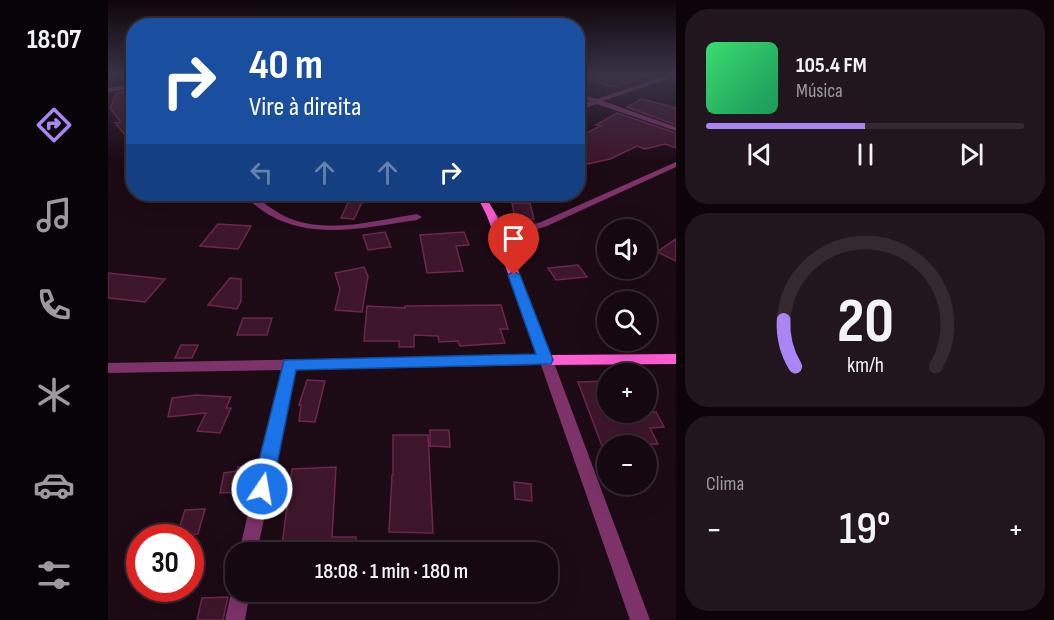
<!DOCTYPE html>
<html lang="pt">
<head>
<meta charset="utf-8">
<style>
  body { margin:0; font-family:"Sofia Sans Condensed",sans-serif; background:#22161e; color:#f1f3f6; height:100vh; display:flex; flex-direction:column; font-size:22px; white-space:nowrap }
  * { box-sizing:border-box; margin:0 }
  p { font-size:20px; color:#9d9a9f }
  .icon { flex:none; width:33px; height:33px; fill:none; stroke:currentColor; stroke-width:2; stroke-linecap:round; stroke-linejoin:round }
  .map { position:relative; flex:1; overflow:hidden }
  .drawer { display:flex; flex-direction:column; gap:9px; padding:9px; background:#0c0409; width:378px }
  .drawer>* { flex:none }
  .top-card { position:absolute; left:18px; top:18px; width:459px; height:183px; border-radius:24px; box-shadow:0 6px 24px #0002,0 0 0 2px #342930; background:#1a4fa0; color:#fff; overflow:hidden }
  .controls { position:absolute; left:489px; top:219px; display:grid; gap:12px }
  .controls a { display:grid; place-items:center; width:60px; height:60px; border-radius:50%; background:#150810; box-shadow:0 6px 24px #0002,0 0 0 2px #342930; font-size:30px }
  .speed { position:absolute; left:18px; top:524px; display:flex; gap:12px; font-size:30px; font-weight:700; text-align:center }
  .speed>* { display:grid; place-content:center; width:78px; height:78px; border-radius:50%; background:#150810; box-shadow:0 6px 24px #0002,0 0 0 2px #342930; line-height:1 }
  .speed .limit { border:9px solid #d22; background:#fff; color:#111 }
  .pin { position:absolute; display:grid; place-items:center; width:51px; height:51px; color:#fff; margin:-62px -26px; border-radius:50% 50% 50% 0; rotate:-45deg; box-shadow:0 0 6px #0007 }
  .pin .icon { rotate:45deg }
  .me { position:absolute; width:66px; margin:-33px; rotate:12deg; stroke-linejoin:round; filter:drop-shadow(0 0 4px #0008) }
  .turn { display:flex; align-items:center; gap:21px; height:126px; padding:0 24px; font-size:27px }
  .turn .icon { width:78px; height:78px; stroke-width:2.5 }
  .turn b { display:block; font-size:42px; line-height:51px }
  .lanes { display:flex; align-items:center; height:57px; padding:0 24px; background:#0003; justify-content:center; gap:30px; direction:ltr }
  .lanes .off { opacity:.35 }
  .big { font-size:45px; font-weight:600; line-height:1.1 }
  .drawer .widget { flex:1; display:flex; flex-direction:column; justify-content:center; gap:9px; min-width:0; padding:0 21px; border-radius:24px; background:#22161e }
  .drawer .dial { align-items:center; gap:0 }
  .dial svg { height:156px; overflow:visible; fill:none; stroke:#342930; stroke-width:7; stroke-linecap:round; text-anchor:middle }
  .dial text { fill:#f1f3f6; stroke:none }
  .song { display:flex; align-items:center; gap:18px }
  .cover { width:72px; height:72px; border-radius:9px; background:linear-gradient(135deg,hsl(140 70% 55%),hsl(150 70% 35%)) }
  .played { height:6px; border-radius:3px; background:linear-gradient(90deg,#a986f4 50%,#342930 50%) }
  .keys { display:flex; justify-content:space-around; direction:ltr }
  .heat { display:flex; justify-content:space-between; align-items:center; font-size:33px; direction:ltr }
  .trip { position:absolute; left:117px; top:542px; width:333px; height:60px; border-radius:24px; background:#150810; box-shadow:0 6px 24px #0002,0 0 0 2px #342930; font-weight:600; line-height:60px; text-align:center }
  main { display:flex; flex:1; min-height:0 }
  .menu { display:flex; flex-direction:column; width:108px; justify-content:space-around; align-items:center; background:#080306; color:#9d9a9f }
  .menu .icon { width:42px; height:42px }
  .menu .current { color:#a986f4 }
  .menu b { font-size:27px; color:#f1f3f6 }
  .map>svg:first-child { display:block }
  .building { fill:#3e162c; stroke:#6b274d; stroke-width:1.5 }
  .lines { fill:none; stroke-linecap:round; stroke-linejoin:round }
  .street { fill:#7d3369; fill-rule:evenodd }
  .secondary { fill:#ff5dd4; fill-rule:evenodd }
  .route { fill:#1a73e8; stroke:#114b97; stroke-width:1.5 }
</style>
</head>
<body>
<main>
<nav class="menu">
<b>18:07</b>
<svg class="icon current" aria-label="directions" viewBox="0 0 24 24"><path d="M12 3l9 9-9 9-9-9zM9 14v-3h6M13 9l2 2-2 2"/></svg>
<svg class="icon" aria-label="music" viewBox="0 0 24 24"><path d="M9 18V5l10-2v13"/><circle cx="6" cy="18" r="3"/><circle cx="16" cy="16" r="3"/></svg>
<svg class="icon" aria-label="phone" viewBox="0 0 24 24"><path d="M5 4h4l2 5-3 2q2 4 5 5l2-3 5 2v4C11 20 4 13 5 4z"/></svg>
<svg class="icon" aria-label="climate" viewBox="0 0 24 24"><path d="M12 3v18M4 7l16 10M4 17L20 7"/></svg>
<svg class="icon" aria-label="car" viewBox="0 0 24 24"><path d="M5 17H2v-5l4-1 3-4h7l3 4 3 1v5h-3M9 17h6M6 11h13"/><circle cx="7" cy="17" r="2"/><circle cx="17" cy="17" r="2"/></svg>
<svg class="icon" aria-label="filters" viewBox="0 0 24 24"><path d="M4 7h16M4 17h16"/><circle cx="9" cy="7" r="2"/><circle cx="15" cy="17" r="2"/></svg>
</nav>
<div class="map">
<svg width="568" height="620" viewBox="0 0 568 620">
  <rect width="100%" height="100%" fill="#1c0a15"/>
  <!-- building -->
  <path class="building" d="M473,74H537V76L506,87L473,78Z
    M26,90V145L7,123L13,122L2,108L9,93Z
    M534,99L568,108V125L519,107Z
    M509,113L568,133V148L557,144L537,149L529,146L502,159L470,166V137L493,126L488,125Z
    M244,194H258L246,219L233,218Z
    M404,203H422L426,219L407,218Z
    M110,224L143,226L130,249L92,246Z
    M277,232L283,247L260,250L255,235Z
    M356,232L361,245L348,246L355,271L319,273L312,235Z
    M568,239V261L549,252Z
    M470,265L479,277L448,280L440,268Z
    M256,267L260,276L254,312L227,310L232,289L227,273Z
    M0,273L57,279L37,302L0,298Z
    M122,278L133,279V301L129,309L100,305Z
    M393,305L400,329H392L397,343L352,346L350,341L331,342L330,336L306,335V347H291V341H256L259,306L297,308V306Z
    M135,318H164L159,335H129Z
    M73,345H90L84,358H67Z
    M199,380L217,381L207,422L191,421L193,405H191Z
    M500,381V412H548L556,427L542,428L550,444L494,446L470,382Z
    M88,395L123,397L118,408H123L112,433L89,431L98,413L60,417L64,398Z
    M322,430H341L342,447L322,446Z
    M285,435H320L325,533L281,532L284,475H285Z
    M148,466L144,484L140,485L139,492L112,493L116,473L129,471L130,467Z
    M228,467L224,537H248L247,552H173L184,469Z
    M406,482L423,484L424,501L407,499Z
    M97,509L90,534L69,535L77,510Z
    M120,597L115,620H89L94,598Z"/>
  <g class="lines">
    <!-- street -->
    <path class="street" d="M563,74H568V76L495,101L568,127V131L489,104L470,110V106L483,101L470,97V93L489,99Z
      M26,84V88L0,92V88Z
      M568,162V167L439,226C427,230 396,239 385,232C393,226 420,226 433,222Z
      M135,194H144C156,203 168,213 183,219C223,234 269,220 309,214L314,217L309,220C247,229 184,246 135,194Z
      M438,355L443,356L445,360L542,620H522L433,365L188,370L149,552H131L174,370L0,373V363Z
      M128,583V591H142L137,620H117L125,584Z"/>
    <!-- secondary -->
    <path class="secondary" d="M368,194H376L389,216L443,355L568,354V364L438,365L433,364L379,216Z"/>
  </g>
  <!-- sky -->
  <linearGradient id="sky" x2="0" y2="1"><stop stop-color="#0f060c"/><stop offset="0.46" stop-color="#3a3346"/><stop offset="1" stop-color="#3a3346" stop-opacity="0"/></linearGradient>
  <rect width="568" height="161" fill="url(#sky)"/>
  <!-- route -->
  <path class="route" d="M406,271L412,275L445,360L443,364L188,370L164,489L161,496L154,499L147,496L144,489L176,360L428,354L400,275Z"/>
</svg>
<div class="controls">
<a><svg class="icon" aria-label="sound" viewBox="0 0 24 24"><path d="M4 9h4l5-4v14l-5-4H4zM17 9q2 3 0 6"/></svg></a>
<a><svg class="icon" aria-label="search" viewBox="0 0 24 24"><circle cx="10" cy="10" r="6"/><path d="M15 15l6 6"/></svg></a>
<a>+</a>
<a>−</a>
</div>
<div class="speed"><div class="limit">30</div></div>
<div class="pin" style="left:406px;top:275px;background:#d93025"><svg class="icon" aria-label="arrive" viewBox="0 0 24 24"><path d="M6 21V4h12l-3 4 3 4H6"/></svg></div>
<svg class="me" style="left:154px;top:489px" viewBox="-20 -20 40 40"><circle r="17" fill="#1a73e8" stroke="#fff" stroke-width="3"/><path d="M0-11L8 9 0 5-8 9z" fill="#fff"/></svg>
<div class="trip">18:08 · 1 min · 180 m</div>
<div class="top-card">
<div class="turn"><svg class="icon" aria-label="right" viewBox="0 0 24 24"><path d="M7 20v-9h11M14 6l5 5-5 5"/></svg><div><b>40 m</b>Vire à direita</div></div>
<div class="lanes"><svg class="icon off" aria-label="left" viewBox="0 0 24 24"><path d="M17 20v-9H6M10 6l-5 5 5 5"/></svg><svg class="icon off" aria-label="ahead" viewBox="0 0 24 24"><path d="M12 20V5M6 11l6-6 6 6"/></svg><svg class="icon off" aria-label="ahead" viewBox="0 0 24 24"><path d="M12 20V5M6 11l6-6 6 6"/></svg><svg class="icon" aria-label="right" viewBox="0 0 24 24"><path d="M7 20v-9h11M14 6l5 5-5 5"/></svg></div>
</div>
</div>
<section class="drawer">
<div class="widget">
<div class="song"><i class="cover"></i><div><b>105.4 FM</b><p>Música</p></div></div>
<div class="played"></div>
<div class="keys"><svg class="icon" aria-label="previous" viewBox="0 0 24 24"><path d="M18 5L8 12l10 7zM5 5v14"/></svg><svg class="icon" aria-label="pause" viewBox="0 0 24 24"><path d="M8 5v14M16 5v14"/></svg><svg class="icon" aria-label="next" viewBox="0 0 24 24"><path d="M6 5l10 7-10 7zM19 5v14"/></svg></div>
</div>
<div class="widget dial"><svg viewBox="0 0 100 80">
<path d="M14 69A42 42 0 1 1 86 69"/>
<path d="M14 69A42 42 0 0 1 8 45" stroke="#a986f4"/>
<text x="50" y="56" font-size="32" font-weight="700">20</text>
<text x="50" y="72" font-size="11">km/h</text>
</svg></div>
<div class="widget"><p>Clima</p>
<div class="heat"><a>−</a><b class="big">19°</b><a>+</a></div>
</div>
</section>
</main>
</body>
</html>
